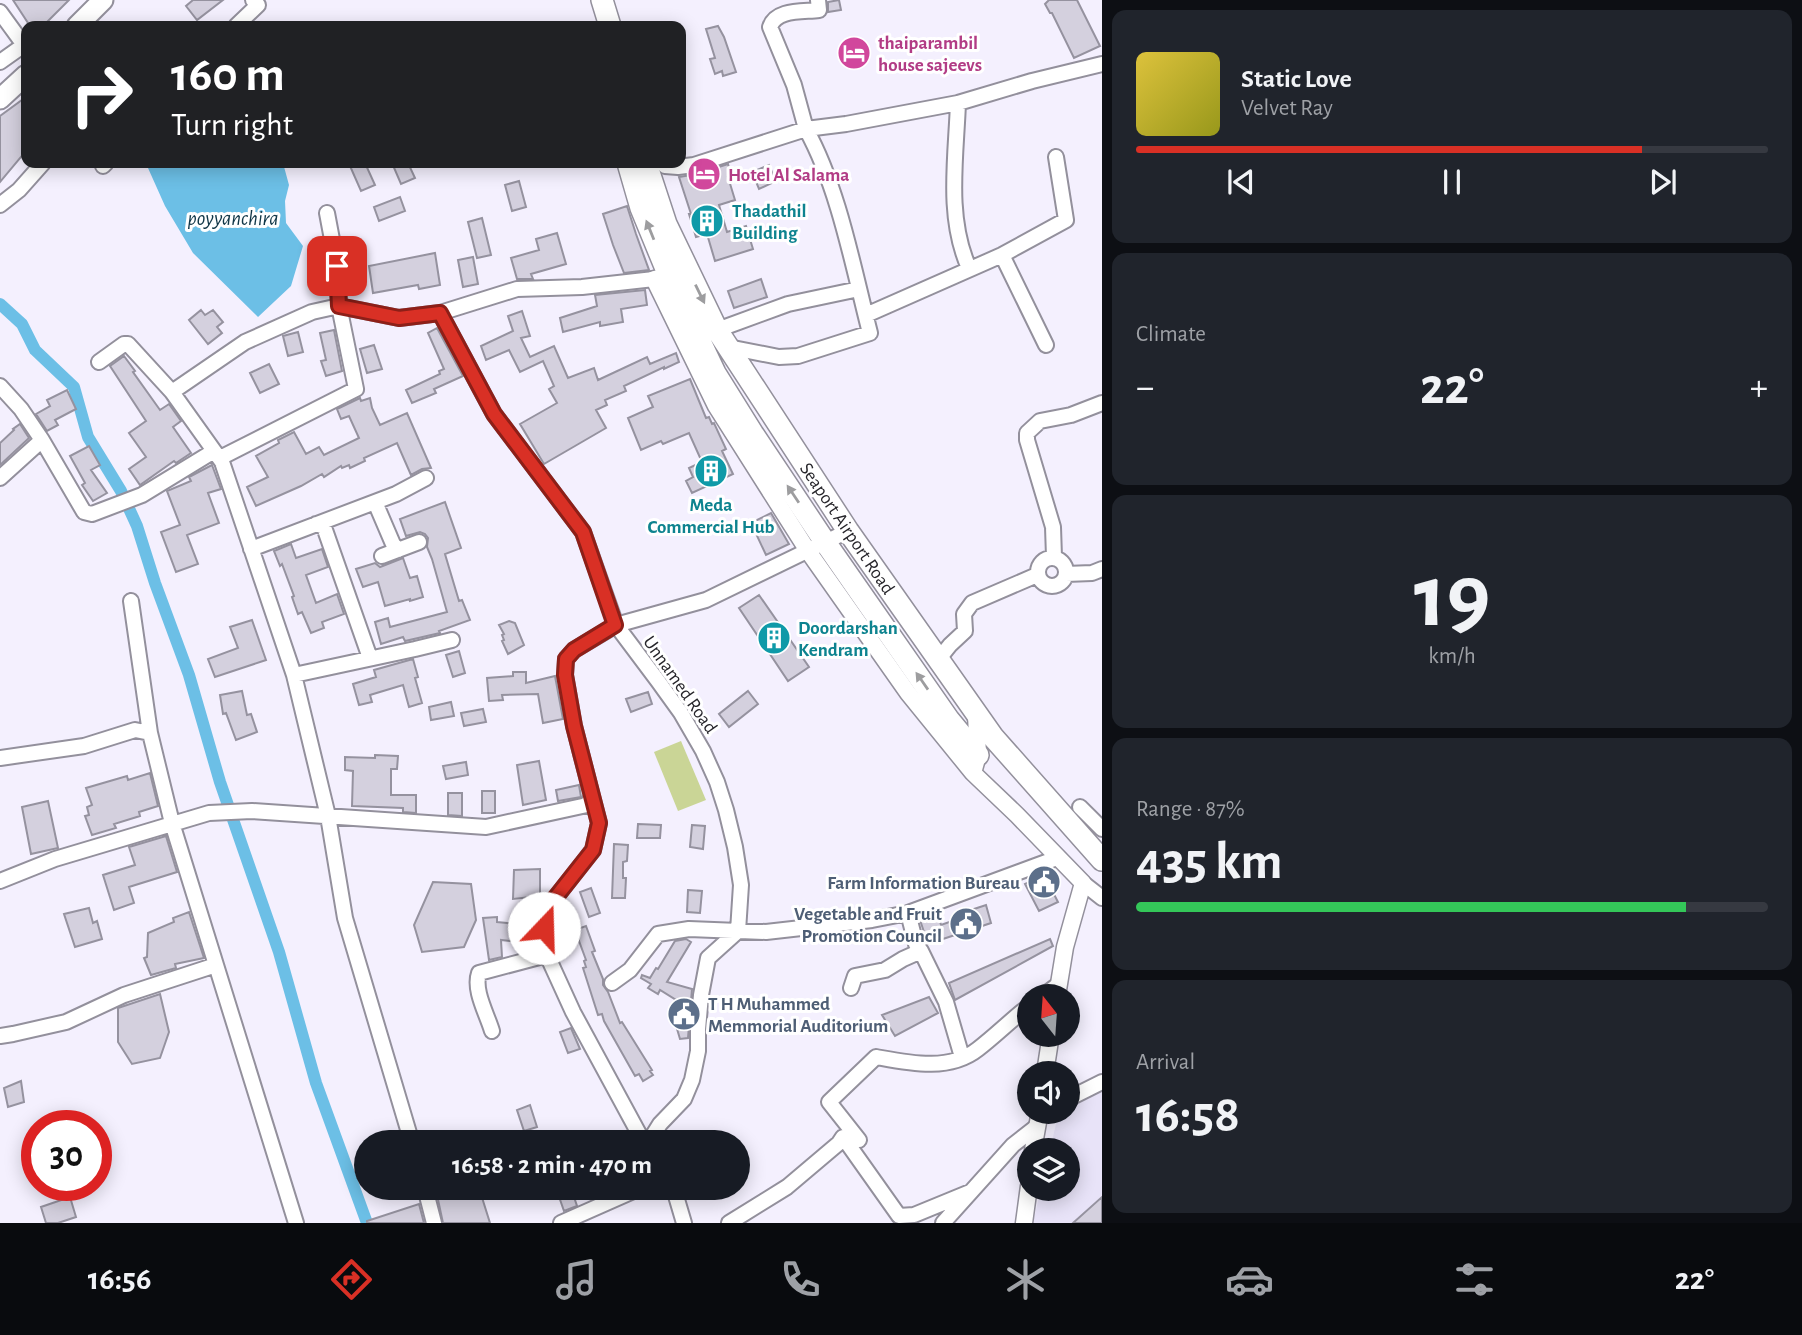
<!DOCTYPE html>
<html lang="en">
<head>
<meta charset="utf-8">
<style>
  body { margin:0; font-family:"Alegreya Sans",sans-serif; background:#20242c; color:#f1f3f6; height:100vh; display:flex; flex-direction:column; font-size:26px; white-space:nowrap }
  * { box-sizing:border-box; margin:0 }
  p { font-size:23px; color:#9ea1a6 }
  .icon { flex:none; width:38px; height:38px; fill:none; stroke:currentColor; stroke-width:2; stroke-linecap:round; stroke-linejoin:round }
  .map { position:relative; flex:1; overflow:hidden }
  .sheet { display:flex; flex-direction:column; gap:10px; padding:10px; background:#0d0f14; width:700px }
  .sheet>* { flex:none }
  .hud { position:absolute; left:21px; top:21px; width:665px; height:147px; border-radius:14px; box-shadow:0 4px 18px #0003; background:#202124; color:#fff; overflow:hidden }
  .needle { width:46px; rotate:343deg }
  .buttons { position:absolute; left:1017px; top:984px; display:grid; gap:14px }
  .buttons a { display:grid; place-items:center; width:63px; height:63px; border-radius:50%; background:#171b24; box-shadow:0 4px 18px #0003; font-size:35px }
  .speed { position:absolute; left:21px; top:1110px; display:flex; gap:14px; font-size:35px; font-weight:700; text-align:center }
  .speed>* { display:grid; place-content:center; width:91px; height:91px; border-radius:50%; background:#171b24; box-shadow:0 4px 18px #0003; line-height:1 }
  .speed .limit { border:10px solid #d22; background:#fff; color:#111 }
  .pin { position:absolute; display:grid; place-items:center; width:60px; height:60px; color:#fff; margin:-30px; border-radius:14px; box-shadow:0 4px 10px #0006 }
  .me { position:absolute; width:77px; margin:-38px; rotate:21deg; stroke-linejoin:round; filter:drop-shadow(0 0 5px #0008) }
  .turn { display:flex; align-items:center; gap:24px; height:147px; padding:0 35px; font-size:32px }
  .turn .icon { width:91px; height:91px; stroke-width:2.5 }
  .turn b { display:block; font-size:49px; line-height:60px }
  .big { font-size:52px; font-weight:600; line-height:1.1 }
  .sheet .widget { flex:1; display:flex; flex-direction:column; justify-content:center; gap:10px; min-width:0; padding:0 24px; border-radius:14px; background:#20242c }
  .sheet .dial { align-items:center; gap:0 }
  .dial b { font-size:91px; line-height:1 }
  .song { display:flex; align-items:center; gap:21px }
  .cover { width:84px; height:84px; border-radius:10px; background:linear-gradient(135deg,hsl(50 70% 55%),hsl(60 70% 35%)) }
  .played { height:7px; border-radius:4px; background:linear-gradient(90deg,#d93025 80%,#363941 80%) }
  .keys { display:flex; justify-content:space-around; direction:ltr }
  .heat { display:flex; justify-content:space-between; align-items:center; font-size:38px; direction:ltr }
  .charge { height:10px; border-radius:5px; background:linear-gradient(90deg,#34c759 87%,#363941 0) }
  .trip { position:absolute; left:354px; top:1130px; width:396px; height:70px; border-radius:35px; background:#171b24; box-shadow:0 4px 18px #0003; font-weight:600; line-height:70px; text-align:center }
  .menu { display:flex; height:112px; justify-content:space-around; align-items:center; background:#090b0e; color:#9ea1a6 }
  .menu .icon { width:49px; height:49px }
  .menu .active { color:#d93025 }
  .menu b { font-size:32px; color:#f1f3f6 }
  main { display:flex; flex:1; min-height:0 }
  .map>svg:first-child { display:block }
  .built { fill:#e8e3f8 }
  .green { fill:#cad596 }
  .water { fill:#6cbfe6 }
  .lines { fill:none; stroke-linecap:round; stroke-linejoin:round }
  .canal { stroke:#6cbfe6; stroke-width:12 }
  .building { fill:#d4d0de; stroke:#95929f; stroke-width:2 }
  .minor-casing { stroke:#93909c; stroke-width:18 }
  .tertiary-casing { stroke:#93909c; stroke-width:19 }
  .secondary-casing { stroke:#93909c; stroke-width:23 }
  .primary-casing { stroke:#93909c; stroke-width:24 }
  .minor { stroke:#fff; stroke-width:14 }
  .tertiary { stroke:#fff; stroke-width:16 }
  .secondary { stroke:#fff; stroke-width:19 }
  .primary { stroke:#fff; stroke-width:21 }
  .oneway { fill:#9d9d9f }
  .route-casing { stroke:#8d1f18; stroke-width:18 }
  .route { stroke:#d93025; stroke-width:12 }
  .labels { text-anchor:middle; stroke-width:6; stroke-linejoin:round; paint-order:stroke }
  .hotel-label { font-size:19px; font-weight:bold; fill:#b23c85; stroke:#fff; text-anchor:start }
  .culture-label { font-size:19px; font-weight:bold; fill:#0d838f; stroke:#fff; text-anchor:start }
  .street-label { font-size:19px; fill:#26252a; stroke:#fff }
  .service-label { font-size:19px; font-weight:bold; fill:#4e5e75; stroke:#fff; text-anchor:end }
  .water-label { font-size:21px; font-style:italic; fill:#103647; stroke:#fff }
</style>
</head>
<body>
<main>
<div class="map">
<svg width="1102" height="1223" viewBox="0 0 1102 1223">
  <rect width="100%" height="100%" fill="#f4f0fe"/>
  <!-- built -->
  <path class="built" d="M1102,1090V1223H1033L1041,1188H1068V1150H1050L1059,1111H1068V1105Z"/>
  <!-- green -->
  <path class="green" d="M681,741L706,800L678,811L654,752Z"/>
  <!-- water -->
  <path class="water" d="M157,163H283L289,185L285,201L286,223L303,246L291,286L258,317L193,253L165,206L148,168Z"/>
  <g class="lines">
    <!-- canal -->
    <path class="canal" d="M0,304L22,324L35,350L74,387L88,437L121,491L137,526L155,583L189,675L220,782L279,952L316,1083L367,1223"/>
  </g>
  <!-- building -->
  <path class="building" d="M13,0H69L43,26H30Z
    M193,0H223L197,20L186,6Z
    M839,0L841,10L828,12V2Z
    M1049,0H1077L1100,46L1074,58L1052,13H1050L1045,4Z
    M718,26L724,37L736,72L723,76L722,71L715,74L710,59L715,58L706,29Z
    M26,97V151L0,182V116Z
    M357,163H365L375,185L361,191L350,166Z
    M392,163H408L415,178L401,184Z
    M728,164L731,176L728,177L735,200L719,205L727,232L746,226L753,249L715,261L707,234L696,237L689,214H691L679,177L697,174Z
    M769,165L776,181L759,189L752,172Z
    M519,181L526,207L512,211L505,185Z
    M400,197L405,211L379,221L374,207Z
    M627,206L636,234L649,270L624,273L613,245L603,214Z
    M482,218L491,255L477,258L468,222Z
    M557,233L566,264L531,274L533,279H517L511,258L539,250L536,239Z
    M435,253L440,285L419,289L418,285L373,293L369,266Z
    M473,257L478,284L463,287L458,260Z
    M761,279L767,297L734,308L728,291Z
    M645,290L647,305L621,309L623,322L600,326V322L563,332L560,318L597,306L595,295Z
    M201,310L205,315L213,310L223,322L217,327L222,333L208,344L189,320Z
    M522,311L530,336L521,338L530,357L554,346L568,378L594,368L598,380L647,357L650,364L676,353L679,362L664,369V367L624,386L626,391L605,400L607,405L596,410L606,428L544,464L520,424L557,403L549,389L554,386L543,361L520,372L509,350L486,360L481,346L513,331L508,316Z
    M437,328L463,376L434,389L436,393L412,403L406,390L440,374L439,371L444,369L428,333Z
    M334,330L342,371L326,376L321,361L326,360L320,333Z
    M298,332L303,352L288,356L283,336Z
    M374,345L382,369L367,373L360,349Z
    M124,356L135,371L133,372L160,410L169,404L181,421L173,427L191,453L176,463L174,461L140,485L129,469L146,457L129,433L146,421L110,366Z
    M269,364L279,384L260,393L250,373Z
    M690,379L706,418L709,417L712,424L714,423L726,449L722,451L733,474L692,493L686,481L693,477L689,468L702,462L689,433L663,444L661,441L641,450L628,418L653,407L648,396Z
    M67,390L76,409L55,420L58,425L47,431L36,414L50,406L47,400Z
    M360,398L361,401L370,398L372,408L380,425L407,413L431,468L422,469L411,475L397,443L364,458L365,461L350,468L349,465L342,468L341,466L324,477L322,474L301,486L256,506L247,487L268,477L256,456L279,443L278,440L294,432L306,454L319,447L324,455L359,438L349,416L341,419L337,409Z
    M20,424L29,438L0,465V443L14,430L13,429Z
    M89,446L100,465L91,470L107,493L93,501L82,485L85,483L70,456Z
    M212,465L221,489L208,493L219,523L187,535L198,564L176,572L161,532L180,525L167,491L191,481L189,477Z
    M445,502L461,548L445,554L459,601L462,600L470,620L439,631L440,633L405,641L403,637L381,644L375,622L388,618L390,627L447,612L432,559L427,547L428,538L425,534L420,532L406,536L400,519Z
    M771,513L789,544L766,555L751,523Z
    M291,544L296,558L322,549L328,567L306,575L316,603L337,594L344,614L322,622L324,628L311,633L302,612L298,614L292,597L294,596L282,564L280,566L274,551Z
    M403,558L410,578L417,576L423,597L410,601V599L385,606L378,582L363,587L356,569L375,563L380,567Z
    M759,595L809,667L788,681L739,608Z
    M252,620L266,660L215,677L208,659L238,648L230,627Z
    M509,621L515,623L524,645L508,654L502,641L504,640L502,635L504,634L499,625Z
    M459,651L465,673L453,677L446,655Z
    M413,659L418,677L415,678L422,703L409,707L403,685L370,695L372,702L359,705L353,684L376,677L374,670Z
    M513,672H526V683L555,676L563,719L543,723L538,694L502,695L503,700L489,701L487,678L513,676Z
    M242,691L247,715L251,714L257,732L236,740L226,713L223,714L220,695Z
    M748,691L758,704L729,727L719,714Z
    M648,692L652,704L631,712L626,699Z
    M451,702L454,716L431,720L429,707Z
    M483,709L486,722L464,726L461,713Z
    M375,755L398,756L397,769H391V795H416V813L403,812V808L352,806L353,771L345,770V757L375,758Z
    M539,761L546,800L523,805L517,765Z
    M466,762L468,775L446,779L443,766Z
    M150,773L158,806L139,812L140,816L114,824L116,828L92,835L85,816L89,815L87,807L92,805L86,788L127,776L128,780Z
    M579,785L581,797L558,801L556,790Z
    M482,791H495V813H482Z
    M448,793H462V816L448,815Z
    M48,801L58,848L31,854L22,807Z
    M638,824L661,825L660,838H637Z
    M692,825L705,826L703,849L690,847Z
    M166,836L177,872L129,887L134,903L114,910L103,875L135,865L129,847Z
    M614,844L628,845L627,861L623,862V878H626L625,898H612Z
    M540,869V896L513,899L514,870Z
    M1044,875L1058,902L1039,911L1025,884Z
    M433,882L471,884L476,920L464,947L422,952L414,925Z
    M591,888L600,913L589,917L580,892Z
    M688,890L702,891L700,913L687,912Z
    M986,905L991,923L928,944L920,920L938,914L941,925L975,913L974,909Z
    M89,908L93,923L97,921L102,939L75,947L64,914Z
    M189,912L204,958L175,964L176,968L151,975L144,958L147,957L148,933L174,922L173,918Z
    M497,917V922L528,925L526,943L501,940L502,957L489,960L483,918Z
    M586,926L595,951L592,952L603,979V985L608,992L620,1023L622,1022L652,1070L650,1071L653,1075L643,1081L639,1074L635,1076L604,1021L602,1014L598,1015L583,968L586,967L584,961L586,960L575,930Z
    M686,939L691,942L667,982L692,989L688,1038L680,1039L675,1022L674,1005L676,1000L660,990L658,994L648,988L651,984L641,978L642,975L650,978L656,968L658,969L675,941Z
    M1050,939L1053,946L955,1000L949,983Z
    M160,994L169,1032L160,1058L132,1064L118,1042V1008Z
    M929,997L938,1013L895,1036L882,1015Z
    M571,1028L580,1049L568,1053L560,1032Z
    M21,1081L24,1102L8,1107L4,1088Z
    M530,1105L537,1127L524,1131L517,1110Z
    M459,1188H479L490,1223H443L437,1195Z
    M566,1188H571L577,1206L564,1211L557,1191Z
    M70,1197L76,1217L58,1223H46L41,1207Z
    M1102,1197V1223H1073Z
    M419,1204L424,1223H367V1221Z"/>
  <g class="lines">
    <defs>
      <path id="minor" d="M818,0L819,10C802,12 776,9 770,27L794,85L806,129L846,124L958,103L1032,81L1102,64
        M0,12L24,45
        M236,26L258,5L253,0
        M0,62L24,45L26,46
        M958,103C956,158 946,217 969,268
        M662,163L665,166L678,167L694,165L806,129C839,189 853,267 870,333L798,356L779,357L728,347
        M103,166L106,163
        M0,205L19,190L43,163
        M1002,255L1046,345
        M440,313L494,414L583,532L616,625L658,681L681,713L703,751L717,782L726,810L735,847L741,885L738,931L708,958L701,995L698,1029V1051L692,1080L684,1099L660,1124L650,1140L651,1143
        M866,315L1002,255L1066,220L1056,157
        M717,330L788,304L859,289
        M99,362L124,344H128L172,392L222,462L294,675L328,816L345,918L412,1143
        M0,386L21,409L42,440L84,512L92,514L142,495L214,451
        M172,392L245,342L312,312L339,306L399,318L440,313L517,289L582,287L654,279
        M220,458L356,389L339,306L337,266L327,213
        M0,478L42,440
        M375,502L393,544L398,550
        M316,524L324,527L370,658
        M251,549L396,494L426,478
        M382,556L419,542
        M1054,557L1053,527L1027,440V433L1040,421L1071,415L1102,403
        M1038 572a14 14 0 1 1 28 0a14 14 0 1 1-28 0Z
        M1066,574L1092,573L1102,569
        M131,601L150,733
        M938,660L950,645L965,631L964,614L972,603L1037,575
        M294,675L415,649L452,640
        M0,758L84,746L135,730L150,733L172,823L296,1223
        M592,796L599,823L593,850L552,902L543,937L547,955L573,1012L644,1143
        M1080,807L1102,829
        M0,881L55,859L209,813L252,811L486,827L587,805L592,796L574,726L565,675L566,659L574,650L616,625L706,600L848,531
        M1083,883L1102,898
        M921,951L946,1002L962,1057
        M612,983L630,970L658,934L689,929L766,932L872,920L908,913L1057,858
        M851,988L855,976L885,970L903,959L921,951L916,944L908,913
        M1043,996L1059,984
        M492,1031C487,1014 473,990 479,973L547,955
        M0,1036L13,1034L66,1022L124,995L216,965
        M1068,1099L1102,1082
        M859,1140L829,1102L876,1057C909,1063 949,1072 978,1049C995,1036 1011,1020 1029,1006
        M425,1188L434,1223
        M671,1188L676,1196L684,1223
        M561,1223L640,1188
        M729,1223L787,1187L839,1143L843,1137L899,1216L914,1215L970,1192
        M943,1223L1013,1145L1036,1127"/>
      <path id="tertiary" d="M669,276L654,279L716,406L808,551L908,693L973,773
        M976,715L978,755L973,773L1017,815L1083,883L1065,947L1057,996
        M1045,1073L1051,1034
        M1033,1150L1040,1111
        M1024,1223L1029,1186"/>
      <path id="secondary" d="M77,26L103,0
        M0,99L26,75"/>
      <path id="primary" d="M602,0L610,26
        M628,163L641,208L669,276L715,373L753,434L825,542L949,720L978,755
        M646,163L666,224L717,330L848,531L993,737L1102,860"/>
    </defs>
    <!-- minor casing -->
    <use href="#minor" class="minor-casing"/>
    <!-- tertiary casing -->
    <use href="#tertiary" class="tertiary-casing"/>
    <!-- secondary casing -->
    <use href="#secondary" class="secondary-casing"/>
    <!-- primary casing -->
    <use href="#primary" class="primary-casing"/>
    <!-- minor -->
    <use href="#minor" class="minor"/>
    <!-- tertiary -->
    <use href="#tertiary" class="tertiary"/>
    <!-- secondary -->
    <use href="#secondary" class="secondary"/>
    <!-- primary -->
    <use href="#primary" class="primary"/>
  </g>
  <!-- one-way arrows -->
  <defs><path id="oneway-solid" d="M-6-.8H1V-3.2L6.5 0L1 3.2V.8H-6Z" transform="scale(1.75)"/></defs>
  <g class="oneway">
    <use href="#oneway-solid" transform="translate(650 230) rotate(-112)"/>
    <use href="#oneway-solid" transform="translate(700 294) rotate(64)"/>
    <use href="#oneway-solid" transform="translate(793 494) rotate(-124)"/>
    <use href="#oneway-solid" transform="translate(922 681) rotate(-125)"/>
  </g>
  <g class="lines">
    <defs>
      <path id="route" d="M337,266L339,306L399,318L440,313L494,414L583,532L615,625L574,650L566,659L565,675L574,726L599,823L593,850L552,902L544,928"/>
    </defs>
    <!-- route casing -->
    <use href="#route" class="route-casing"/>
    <!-- route -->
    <use href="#route" class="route"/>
  </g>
  <!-- icons -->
  <defs>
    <symbol id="hotel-disc" viewBox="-11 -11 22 22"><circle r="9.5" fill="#d1479c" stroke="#fff"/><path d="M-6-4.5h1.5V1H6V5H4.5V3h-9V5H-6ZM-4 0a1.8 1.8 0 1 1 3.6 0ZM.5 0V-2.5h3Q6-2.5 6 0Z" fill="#fff"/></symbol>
    <symbol id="building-disc" viewBox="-11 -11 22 22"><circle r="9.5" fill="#0f9aa8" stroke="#fff"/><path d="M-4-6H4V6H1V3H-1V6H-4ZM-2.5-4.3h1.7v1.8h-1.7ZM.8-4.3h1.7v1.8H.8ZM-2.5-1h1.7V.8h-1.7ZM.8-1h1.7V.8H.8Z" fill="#fff"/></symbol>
    <symbol id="civic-disc" viewBox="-11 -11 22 22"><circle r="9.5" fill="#5c6f8a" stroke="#fff"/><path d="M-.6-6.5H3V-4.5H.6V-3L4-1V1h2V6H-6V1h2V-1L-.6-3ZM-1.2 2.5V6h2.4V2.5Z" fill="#fff"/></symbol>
  </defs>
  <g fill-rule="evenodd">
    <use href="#hotel-disc" x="835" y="34" width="38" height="38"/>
    <use href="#hotel-disc" x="685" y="155" width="38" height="38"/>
    <use href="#building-disc" x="688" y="202" width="38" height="38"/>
    <use href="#building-disc" x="692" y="452" width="38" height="38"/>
    <use href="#building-disc" x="755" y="619" width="38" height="38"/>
    <use href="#civic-disc" x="1025" y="863" width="38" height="38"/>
    <use href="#civic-disc" x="947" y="905" width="38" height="38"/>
    <use href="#civic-disc" x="665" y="995" width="38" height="38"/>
  </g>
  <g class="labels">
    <!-- hotel labels -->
    <g class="hotel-label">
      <text x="878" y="49">thaiparambil<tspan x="878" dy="22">house sajeevs</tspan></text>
      <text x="728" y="181">Hotel Al Salama</text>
    </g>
    <!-- culture labels -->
    <g class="culture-label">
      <text x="732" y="217">Thadathil<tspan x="732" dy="22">Building</tspan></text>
      <text x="711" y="511" text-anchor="middle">Meda<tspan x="711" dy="22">Commercial Hub</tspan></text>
      <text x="798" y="634">Doordarshan<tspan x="798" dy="22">Kendram</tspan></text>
    </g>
    <!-- street labels -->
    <g class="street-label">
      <text transform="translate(848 528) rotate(56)" y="7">Seaport Airport Road</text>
      <text transform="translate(681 684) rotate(55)" y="7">Unnamed Road</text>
    </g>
    <!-- service labels -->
    <g class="service-label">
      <text x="1020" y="889">Farm Information Bureau</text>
      <text x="942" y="920">Vegetable and Fruit<tspan x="942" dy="22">Promotion Council</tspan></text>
      <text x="708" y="1010" text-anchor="start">T H Muhammed<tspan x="708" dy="22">Memmorial Auditorium</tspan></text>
    </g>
    <!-- water labels -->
    <g class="water-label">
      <text x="233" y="225">poyyanchira</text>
    </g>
  </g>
</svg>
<div class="buttons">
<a><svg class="needle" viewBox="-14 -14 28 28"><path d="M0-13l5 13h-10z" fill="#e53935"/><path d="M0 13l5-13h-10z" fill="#9ea1a6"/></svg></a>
<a><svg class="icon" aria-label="sound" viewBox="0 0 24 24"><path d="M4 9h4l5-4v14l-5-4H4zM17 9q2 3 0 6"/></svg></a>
<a><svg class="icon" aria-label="layers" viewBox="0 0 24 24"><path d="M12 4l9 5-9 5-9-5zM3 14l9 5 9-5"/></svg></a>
</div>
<div class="speed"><div class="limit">30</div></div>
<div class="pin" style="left:337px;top:266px;background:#d93025"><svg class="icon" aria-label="arrive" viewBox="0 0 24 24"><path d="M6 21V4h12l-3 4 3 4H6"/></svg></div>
<svg class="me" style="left:544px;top:928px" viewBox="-20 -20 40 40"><circle r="19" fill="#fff"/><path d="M0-13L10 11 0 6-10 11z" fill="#d93025"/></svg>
<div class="trip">16:58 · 2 min · 470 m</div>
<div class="hud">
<div class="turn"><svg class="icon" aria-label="right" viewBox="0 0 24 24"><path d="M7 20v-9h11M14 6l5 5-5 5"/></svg><div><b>160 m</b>Turn right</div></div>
</div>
</div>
<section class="sheet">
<div class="widget">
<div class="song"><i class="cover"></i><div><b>Static Love</b><p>Velvet Ray</p></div></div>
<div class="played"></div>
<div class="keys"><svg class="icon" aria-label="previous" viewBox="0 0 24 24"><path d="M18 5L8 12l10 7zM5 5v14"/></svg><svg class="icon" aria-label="pause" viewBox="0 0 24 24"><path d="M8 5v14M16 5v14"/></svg><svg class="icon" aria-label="next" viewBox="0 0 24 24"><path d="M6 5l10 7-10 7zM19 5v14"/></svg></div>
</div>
<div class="widget"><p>Climate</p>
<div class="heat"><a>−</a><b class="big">22°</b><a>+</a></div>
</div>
<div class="widget dial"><b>19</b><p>km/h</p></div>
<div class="widget"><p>Range · 87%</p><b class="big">435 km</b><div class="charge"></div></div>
<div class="widget"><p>Arrival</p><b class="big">16:58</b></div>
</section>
</main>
<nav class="menu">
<b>16:56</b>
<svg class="icon active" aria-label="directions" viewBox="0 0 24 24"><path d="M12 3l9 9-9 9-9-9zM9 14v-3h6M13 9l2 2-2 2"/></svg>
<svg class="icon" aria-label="music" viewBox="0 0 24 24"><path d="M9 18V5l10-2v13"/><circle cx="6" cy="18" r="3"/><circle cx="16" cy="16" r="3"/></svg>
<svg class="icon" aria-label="phone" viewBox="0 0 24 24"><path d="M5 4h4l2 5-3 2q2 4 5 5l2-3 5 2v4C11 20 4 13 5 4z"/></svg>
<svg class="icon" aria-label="climate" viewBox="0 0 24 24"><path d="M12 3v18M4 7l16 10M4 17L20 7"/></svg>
<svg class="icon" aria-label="car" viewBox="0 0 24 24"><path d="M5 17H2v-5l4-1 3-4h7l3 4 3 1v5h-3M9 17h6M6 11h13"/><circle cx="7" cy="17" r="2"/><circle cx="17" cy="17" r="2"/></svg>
<svg class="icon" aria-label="filters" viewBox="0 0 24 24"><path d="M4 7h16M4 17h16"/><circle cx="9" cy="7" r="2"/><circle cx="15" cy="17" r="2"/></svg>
<b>22°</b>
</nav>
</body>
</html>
